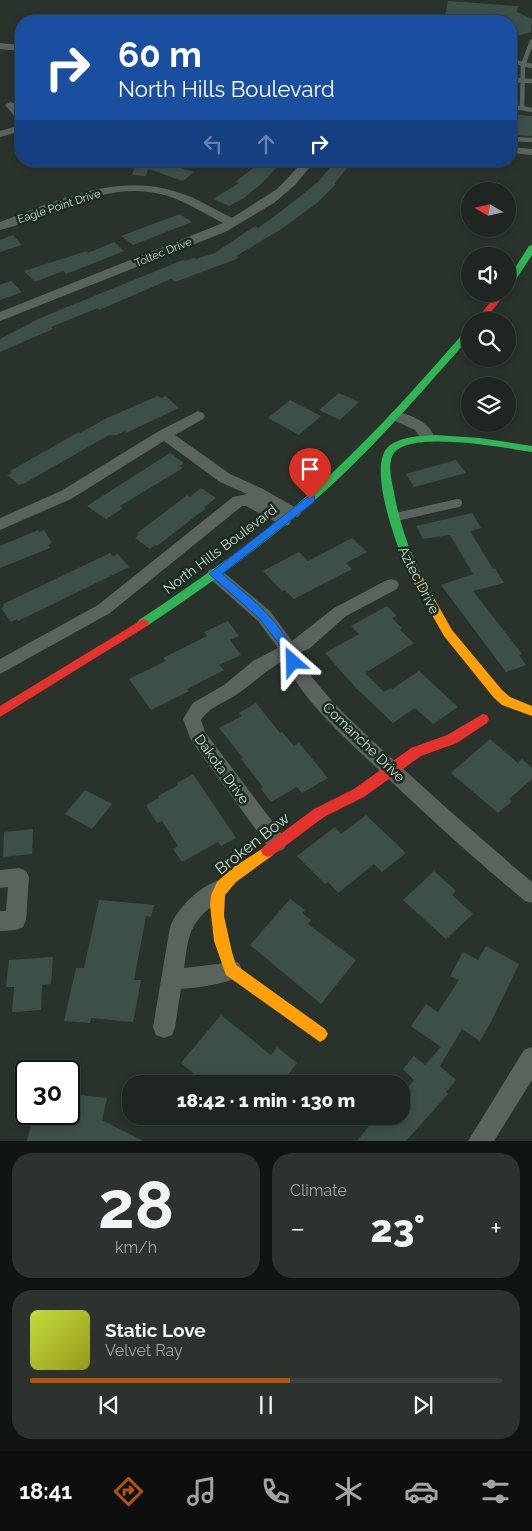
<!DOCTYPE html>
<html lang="en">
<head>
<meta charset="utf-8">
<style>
  body { margin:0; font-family:Raleway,sans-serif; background:#2c322e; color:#f1f3f6; height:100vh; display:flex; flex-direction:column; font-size:19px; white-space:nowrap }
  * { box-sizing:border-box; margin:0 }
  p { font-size:16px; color:#a1a5a5 }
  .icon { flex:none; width:28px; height:28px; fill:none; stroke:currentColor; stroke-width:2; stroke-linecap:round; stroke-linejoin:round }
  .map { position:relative; height:1141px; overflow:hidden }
  .side { display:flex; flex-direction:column; gap:12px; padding:12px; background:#111512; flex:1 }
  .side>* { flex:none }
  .top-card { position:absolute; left:15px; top:15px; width:502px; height:152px; border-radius:20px; box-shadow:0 2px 8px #0003,0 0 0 1px #3c433f; background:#1a4fa0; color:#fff; overflow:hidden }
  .needle { width:32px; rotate:279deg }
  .buttons { position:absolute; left:461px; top:182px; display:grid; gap:10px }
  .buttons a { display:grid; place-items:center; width:55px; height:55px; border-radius:50%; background:#1f2621; box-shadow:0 2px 8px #0003,0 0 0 1px #3c433f; font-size:25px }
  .speed { position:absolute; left:15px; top:1060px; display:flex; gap:10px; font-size:25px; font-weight:700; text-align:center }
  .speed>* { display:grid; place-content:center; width:65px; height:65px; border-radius:50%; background:#1f2621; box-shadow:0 2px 8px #0003,0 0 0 1px #3c433f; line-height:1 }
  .speed .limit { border:2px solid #111; border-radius:8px; background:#fff; color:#111 }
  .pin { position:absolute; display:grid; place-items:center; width:42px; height:42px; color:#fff; margin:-51px -21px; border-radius:50% 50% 50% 0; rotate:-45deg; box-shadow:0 0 5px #0007 }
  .pin .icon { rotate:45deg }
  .me { position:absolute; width:55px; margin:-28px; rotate:335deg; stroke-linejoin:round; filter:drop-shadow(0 0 4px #0008) }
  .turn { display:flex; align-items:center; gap:18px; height:105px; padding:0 20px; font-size:22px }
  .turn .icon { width:65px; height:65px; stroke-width:2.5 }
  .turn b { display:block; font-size:35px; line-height:42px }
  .lanes { display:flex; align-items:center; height:48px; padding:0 20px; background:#0003; justify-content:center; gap:25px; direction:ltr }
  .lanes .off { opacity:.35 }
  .big { font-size:38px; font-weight:800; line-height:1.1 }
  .side .card { flex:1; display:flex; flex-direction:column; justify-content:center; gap:8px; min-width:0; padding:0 18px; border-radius:20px; background:#2c322e }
  .side .dial { align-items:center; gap:0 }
  .dial b { font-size:65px; line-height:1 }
  .song { display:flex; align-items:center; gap:15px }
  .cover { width:60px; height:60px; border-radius:8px; background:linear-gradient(135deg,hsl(70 70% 55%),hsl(60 70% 35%)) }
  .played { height:5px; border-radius:2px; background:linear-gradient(90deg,#b45309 55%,#3c433f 55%) }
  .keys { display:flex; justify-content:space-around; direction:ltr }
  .heat { display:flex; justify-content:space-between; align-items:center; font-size:28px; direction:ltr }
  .side .tiles { flex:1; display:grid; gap:12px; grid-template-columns:1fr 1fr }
  .card:last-child { grid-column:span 2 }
  .trip { position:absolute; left:122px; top:1075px; width:288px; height:50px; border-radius:20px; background:#1f2621; box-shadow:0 2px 8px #0003,0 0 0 1px #3c433f; font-weight:800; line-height:50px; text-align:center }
  .tab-bar { display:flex; height:80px; justify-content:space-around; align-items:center; background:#0c0f0d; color:#a1a5a5 }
  .tab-bar .icon { width:35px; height:35px }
  .tab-bar .current { color:#b45309 }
  .tab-bar b { font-size:22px; color:#f1f3f6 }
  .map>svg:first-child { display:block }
  .building { fill:#3d5048 }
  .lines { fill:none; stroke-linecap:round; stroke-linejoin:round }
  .lane-far1 { stroke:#5b635d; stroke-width:4.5 }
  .lane { stroke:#5b635d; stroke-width:8 }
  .street { fill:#5b635d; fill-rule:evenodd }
  .fast { fill:#30b455; fill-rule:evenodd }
  .slow { fill:#ff9f0a; fill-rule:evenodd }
  .jam { fill:#e5322d; fill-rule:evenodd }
  .route { fill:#1a73e8; stroke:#114b97 }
  .labels { text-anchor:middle; stroke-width:5; stroke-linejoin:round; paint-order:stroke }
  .far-street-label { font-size:11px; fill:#d1ddd4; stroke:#1a2d20 }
  .street-label { font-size:14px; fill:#d1ddd4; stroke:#1a2d20 }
  .near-street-label { font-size:16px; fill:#d1ddd4; stroke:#1a2d20 }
</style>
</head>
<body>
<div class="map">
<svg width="532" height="1141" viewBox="0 0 532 1141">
  <rect width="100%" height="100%" fill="#29332c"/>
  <!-- building -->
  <path class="building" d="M448,1L518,6L517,12L532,19L531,32L511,38V21H444Z
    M511,114L532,116V136L511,135Z
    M137,161L150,162L149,165L174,166L194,172L183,181L148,169L146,176L132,175Z
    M260,163L277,167L262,183L244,198L229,206L213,199L239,183L235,182Z
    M333,164L348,167L334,184H336L317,203L280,230L236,256L239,258L175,282L171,279L99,310L98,308L51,327L53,329L0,352V339L40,318L183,260L185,261L194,258L196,259L215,253L255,226L258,228L279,213L318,182Z
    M180,214L192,222L133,245L121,236Z
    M13,235L22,245L0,252V240Z
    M114,242L124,251L66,274L63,271L35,282L24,271L87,251L88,253Z
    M11,281L22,292L0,300V285Z
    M339,393L359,402L340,420L319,410Z
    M158,396L161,398L165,396L179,408L126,433L125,431L117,435H109L25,483L19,485L7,475L12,473L10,471L79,432L80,433L107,418Z
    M290,400L321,416L299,435L268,418Z
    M170,453L184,463L180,466L183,468L120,506L123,508L106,519L87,506Z
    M456,460L466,473L414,487L406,474Z
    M201,488L216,498L204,507L206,508L157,546L155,545L150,549L135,538L139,535L137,533L165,512L187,495L190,497Z
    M472,513L481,528L470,531L493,569L495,568L504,583L473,591L522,654L519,655L526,665L506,672L441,585L473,574L450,535L423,539L416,526Z
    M38,530L39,532L44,530L52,543L48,545L50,548L0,568V546Z
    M352,538L367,552L346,563L352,569L294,599L285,590L282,591L263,571L299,552L308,561Z
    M110,553L113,556L118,554L129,567L18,621L17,619L11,622L1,608L4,606L3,604Z
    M387,606L397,616L392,618L402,628L400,630L414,643L365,673L384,692L391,688L392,689L419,671L458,707L433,724L415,708L393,723L356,688L325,653L359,634L351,626Z
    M228,621L239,636L230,640L241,655L219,665L224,670L187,689L189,691L151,710L129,679L166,661L163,658L207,636L204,632Z
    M256,703L280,733L282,732L294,746L299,743L328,778L302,793L297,787L271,802L261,789L263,787L241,759L243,758L219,728L242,716L239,713Z
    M490,739L518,763L522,759L532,768V779L509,799L512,801L498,813L451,773Z
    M193,774L236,838L221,846L218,842L182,862L173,849L178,846L162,821L157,823L146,805L159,798L158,796L178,785L177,783Z
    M85,790L112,804L92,829L65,814Z
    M366,815L406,853L382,872L374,864L338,893L328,882L325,884L297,856L335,827L341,834Z
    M33,829L32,854L3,857L4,832Z
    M434,871L456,891L452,895L473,914L446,939L403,900Z
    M290,899L305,910L302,913L311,920L308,924L356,960L321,1004L250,945Z
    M99,900L154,905L151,917L146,916L134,980H141L133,1022L91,1018L90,1023L64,1021L76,968H84Z
    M486,946L519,964L491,1022L480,1041L462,1029L440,1066L456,1080L446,1092L448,1094L406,1141H357L377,1116H401V1096L414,1080L403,1069L414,1056L425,1065L441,1047L411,1026L426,1004L438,1012L459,980L450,976L463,952L478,960Z
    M53,957L51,984L42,985L41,1010L12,1012L14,987H6L9,960Z
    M221,1015L271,1055L277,1047L297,1063L281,1084H206L181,1063Z
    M79,1095L107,1098L102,1120L143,1141H27L34,1114H69V1111H76Z"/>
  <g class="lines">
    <!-- lane-far1 -->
    <path class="lane-far1" d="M511,61L532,66
      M511,80L532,81
      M511,108H522L523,65L532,41
      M522,108L532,110
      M511,139L532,140"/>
    <!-- lane -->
    <path class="lane" d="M396,517L458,503"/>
    <!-- street -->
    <path class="street" d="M0,43L21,45V51L0,49Z
      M10,102L14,103L21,111V120L17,119L5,105Z
      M21,125V131L0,137V131Z
      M511,147L532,149V155L511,153Z
      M304,161H315L295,185L274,203L225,232L0,321V312L223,223C205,214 187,202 168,196C107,177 56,216 0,230V222C56,201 117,172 177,192C197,198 214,209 232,218L277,189Z
      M198,411L203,413L205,416L203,419L175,435L230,474L263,489L298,509L301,513L298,517H289L291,521L289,525L283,526L246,506H242L110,613L0,674V659L98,605L233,497L247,494L220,482L164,441L71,499L0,530V518L61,491L159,431Z
      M396,411C412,416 429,421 435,438L433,441H423L415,430L391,419L389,416L391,413Z
      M215,568L221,570L270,611L292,641L334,608L385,581L391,579L397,581L399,585L397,589L346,616L310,648L298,654C314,688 358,727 386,753C434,797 482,840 532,882V903L525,901C473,858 425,814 377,768C343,736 305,703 284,661C264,671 254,683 236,695C224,703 209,707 201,720L205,732L284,837L287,843L284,849L277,852L270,849L191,740L183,719L193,703L224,685L253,661L278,648L258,621L209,578L207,574L209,570Z
      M19,868L26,871L29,877L26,920L23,927L16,930L0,931V911H6L8,887L0,888V870Z
      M219,880L226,882L229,889C224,899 215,903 206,911C187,929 188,943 184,968L218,964L231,960L239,963L242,970L239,977C220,985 201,987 181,989L175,1027L172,1035L164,1038L156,1035L153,1027L170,927C178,907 199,887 219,880Z
      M532,1047V1080L494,1141H468L524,1050Z"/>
    <!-- fast -->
    <path class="fast" d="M532,245V255L511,287H508V279L529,246Z
      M470,328V337C427,386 384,436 336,481C278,535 213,582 147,626H139L137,623L139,620C205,576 271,530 329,476C378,430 423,380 467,329Z
      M436,435L480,438L532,446V452C505,448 412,430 394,453C386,464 393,485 395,498C401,527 410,553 424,580L418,584L412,580C400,556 366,468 388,447C400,436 421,436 436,435Z"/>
    <!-- slow -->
    <path class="slow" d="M418,576L422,577L452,630L502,690L510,697L532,706V716L502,705L494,698L444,636L412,580Z
      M268,845L273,847L275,851L273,855L236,882L225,895L224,916L232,952L236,965L325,1029L328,1034L325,1039L320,1042L226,975L214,941L210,905L211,895L217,882L232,868Z"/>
    <!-- jam -->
    <path class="jam" d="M497,294H505L484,321H475Z
      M143,619L147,620L149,623L147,626L0,717V706Z
      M483,714L487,715L489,719L487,723L457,743L421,756L364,797L324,817L273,855L268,857L263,855L261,851L263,847L314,809L354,789L411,748L447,735Z"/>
  </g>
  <!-- route -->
  <path class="route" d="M310,495L314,496L315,499L314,502L222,574C257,603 280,620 299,662L297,666H288L279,644L260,619L209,574Z"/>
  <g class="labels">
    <!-- far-street labels -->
    <g class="far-street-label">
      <text transform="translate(59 206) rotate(-18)" y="4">Eagle Point Drive</text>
      <text transform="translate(163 252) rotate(-22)" y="4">Toltec Drive</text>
    </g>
    <!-- street labels -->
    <g class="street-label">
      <text transform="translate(220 549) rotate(-37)" y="5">North Hills Boulevard</text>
      <text transform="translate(419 580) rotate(63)" y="5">Aztec Drive</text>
      <text transform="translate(364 742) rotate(44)" y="5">Comanche Drive</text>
      <text transform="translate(222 769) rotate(54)" y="5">Dakota Drive</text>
    </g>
    <!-- near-street labels -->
    <g class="near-street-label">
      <text transform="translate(252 843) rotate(-38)" y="6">Broken Bow</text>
    </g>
  </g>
</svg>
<div class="buttons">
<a><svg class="needle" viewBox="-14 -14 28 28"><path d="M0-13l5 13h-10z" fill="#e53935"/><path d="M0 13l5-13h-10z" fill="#a1a5a5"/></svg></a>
<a><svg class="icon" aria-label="sound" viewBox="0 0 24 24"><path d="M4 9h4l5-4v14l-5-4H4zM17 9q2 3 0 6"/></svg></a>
<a><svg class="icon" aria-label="search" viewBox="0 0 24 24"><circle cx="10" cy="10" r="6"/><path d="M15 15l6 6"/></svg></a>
<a><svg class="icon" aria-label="layers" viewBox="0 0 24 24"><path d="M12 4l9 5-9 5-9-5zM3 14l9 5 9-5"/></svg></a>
</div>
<div class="speed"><div class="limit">30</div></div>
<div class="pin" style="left:310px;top:499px;background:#d93025"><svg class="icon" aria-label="arrive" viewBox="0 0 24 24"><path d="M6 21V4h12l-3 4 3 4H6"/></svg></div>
<svg class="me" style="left:293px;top:662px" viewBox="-20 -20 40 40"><path d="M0-17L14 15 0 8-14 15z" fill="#1a73e8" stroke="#fff" stroke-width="4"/></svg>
<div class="trip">18:42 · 1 min · 130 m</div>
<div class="top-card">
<div class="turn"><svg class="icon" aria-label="right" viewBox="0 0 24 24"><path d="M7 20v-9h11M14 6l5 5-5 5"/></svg><div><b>60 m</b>North Hills Boulevard</div></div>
<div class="lanes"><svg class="icon off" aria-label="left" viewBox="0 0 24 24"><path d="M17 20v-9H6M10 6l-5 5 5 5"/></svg><svg class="icon off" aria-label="ahead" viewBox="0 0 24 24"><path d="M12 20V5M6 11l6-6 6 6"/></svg><svg class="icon" aria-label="right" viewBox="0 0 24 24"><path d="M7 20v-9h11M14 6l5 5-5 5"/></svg></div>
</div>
</div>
<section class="side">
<div class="tiles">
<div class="card dial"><b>28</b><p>km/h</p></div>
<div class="card"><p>Climate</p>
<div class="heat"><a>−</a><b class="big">23°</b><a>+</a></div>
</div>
<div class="card">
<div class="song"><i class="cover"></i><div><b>Static Love</b><p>Velvet Ray</p></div></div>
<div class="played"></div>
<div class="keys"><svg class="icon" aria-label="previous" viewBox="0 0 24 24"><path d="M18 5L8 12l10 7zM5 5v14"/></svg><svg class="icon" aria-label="pause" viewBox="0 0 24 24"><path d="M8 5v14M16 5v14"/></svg><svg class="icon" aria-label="next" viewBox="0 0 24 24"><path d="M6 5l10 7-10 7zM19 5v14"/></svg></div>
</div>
</div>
</section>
<nav class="tab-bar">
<b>18:41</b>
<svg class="icon current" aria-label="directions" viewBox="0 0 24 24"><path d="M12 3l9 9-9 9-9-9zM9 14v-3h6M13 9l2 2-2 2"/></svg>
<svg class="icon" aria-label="music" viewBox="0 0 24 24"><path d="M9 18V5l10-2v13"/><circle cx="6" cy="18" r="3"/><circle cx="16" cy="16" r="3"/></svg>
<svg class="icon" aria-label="phone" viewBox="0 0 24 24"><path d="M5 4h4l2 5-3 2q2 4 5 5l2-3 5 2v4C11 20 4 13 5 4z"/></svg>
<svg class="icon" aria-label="climate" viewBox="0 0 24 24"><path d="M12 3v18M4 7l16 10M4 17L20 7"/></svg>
<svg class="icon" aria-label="car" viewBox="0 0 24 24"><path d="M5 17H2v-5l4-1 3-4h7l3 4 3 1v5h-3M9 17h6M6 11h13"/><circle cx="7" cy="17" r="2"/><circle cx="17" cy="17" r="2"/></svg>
<svg class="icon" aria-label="filters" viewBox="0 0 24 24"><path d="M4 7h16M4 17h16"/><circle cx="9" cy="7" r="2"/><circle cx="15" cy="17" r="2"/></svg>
</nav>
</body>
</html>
